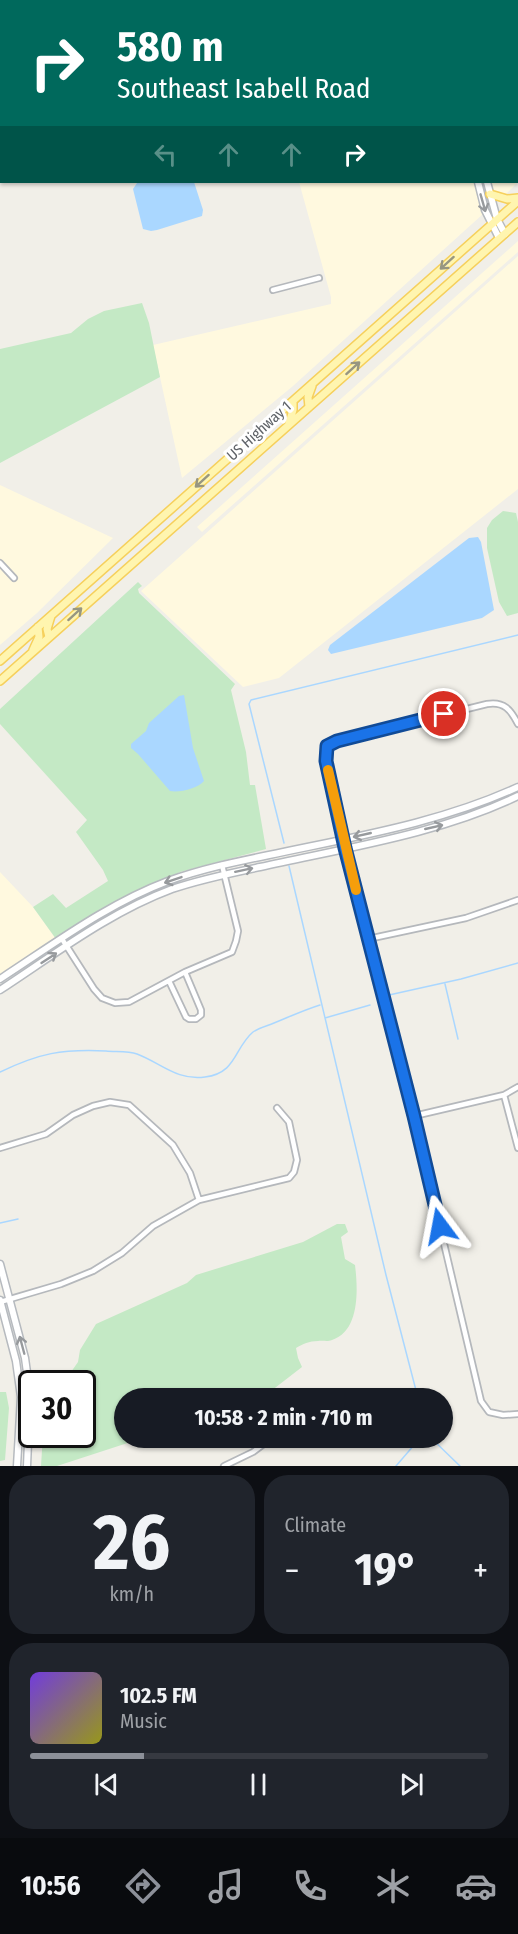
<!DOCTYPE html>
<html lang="en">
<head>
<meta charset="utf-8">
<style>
  body { margin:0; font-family:"Fira Sans Condensed",sans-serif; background:#20242c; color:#f1f3f6; height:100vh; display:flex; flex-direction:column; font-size:22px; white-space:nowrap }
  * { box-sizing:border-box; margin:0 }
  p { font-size:20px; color:#9ea1a6 }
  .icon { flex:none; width:33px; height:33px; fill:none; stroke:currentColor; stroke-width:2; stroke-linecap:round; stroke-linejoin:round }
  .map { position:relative; height:1466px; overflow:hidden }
  .sheet { display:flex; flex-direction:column; gap:9px; padding:9px; background:#0d0f14; flex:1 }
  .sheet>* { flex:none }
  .top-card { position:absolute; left:0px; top:0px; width:519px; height:183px; box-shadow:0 2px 4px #0004; background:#00695c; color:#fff; overflow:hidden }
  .speed { position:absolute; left:18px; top:1370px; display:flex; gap:12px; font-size:30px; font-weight:700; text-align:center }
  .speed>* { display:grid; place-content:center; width:78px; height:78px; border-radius:50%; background:#171b24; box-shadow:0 2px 4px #0004; line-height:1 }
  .speed .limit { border:3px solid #111; border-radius:9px; background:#fff; color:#111 }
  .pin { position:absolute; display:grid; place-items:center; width:51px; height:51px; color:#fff; margin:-26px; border:3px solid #fff; border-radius:50%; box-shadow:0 2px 6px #0007 }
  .me { position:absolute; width:66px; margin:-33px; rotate:347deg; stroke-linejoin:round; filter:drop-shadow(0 0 4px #0008) }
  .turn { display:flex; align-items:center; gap:21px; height:126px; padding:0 18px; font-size:27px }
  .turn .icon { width:78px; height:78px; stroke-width:2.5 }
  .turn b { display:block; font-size:42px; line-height:51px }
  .lanes { display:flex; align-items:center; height:57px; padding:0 18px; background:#0003; justify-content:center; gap:30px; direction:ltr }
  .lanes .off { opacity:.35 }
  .big { font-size:45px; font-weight:700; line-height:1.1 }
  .sheet .card { flex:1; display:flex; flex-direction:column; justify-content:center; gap:9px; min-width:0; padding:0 21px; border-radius:24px; background:#20242c }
  .sheet .dial { align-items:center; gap:0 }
  .dial b { font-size:78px; line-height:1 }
  .song { display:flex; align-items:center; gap:18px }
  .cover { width:72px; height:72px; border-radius:9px; background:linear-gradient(135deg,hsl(260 70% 55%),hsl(60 70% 35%)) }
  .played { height:6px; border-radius:3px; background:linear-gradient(90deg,#8c9099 25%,#363941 25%) }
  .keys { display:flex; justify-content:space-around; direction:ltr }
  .heat { display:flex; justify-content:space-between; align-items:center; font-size:33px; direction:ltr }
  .sheet .tiles { flex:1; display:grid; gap:9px; grid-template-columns:1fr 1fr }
  .card:last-child { grid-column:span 2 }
  .trip { position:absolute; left:114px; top:1388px; width:339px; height:60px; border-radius:30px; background:#171b24; box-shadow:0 2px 4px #0004; font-weight:700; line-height:60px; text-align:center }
  .tab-bar { display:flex; height:96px; justify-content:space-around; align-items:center; background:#090b0e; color:#9ea1a6 }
  .tab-bar .icon { width:42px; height:42px }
  .tab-bar .on { color:#8c9099 }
  .tab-bar b { font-size:27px; color:#f1f3f6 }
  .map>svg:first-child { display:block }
  .commercial { fill:#fff9df }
  .green { fill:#c4e9c5 }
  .water { fill:#aad7ff }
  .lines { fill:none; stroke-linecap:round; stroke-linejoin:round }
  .stream { stroke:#aad7ff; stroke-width:1.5 }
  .street-casing { stroke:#b5b8bc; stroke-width:8 }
  .secondary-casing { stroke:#b6babf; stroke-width:9 }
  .primary-casing { stroke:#f6d05c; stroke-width:10 }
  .street { stroke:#fff; stroke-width:4.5 }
  .secondary { stroke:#fff; stroke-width:6 }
  .primary { stroke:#fff5af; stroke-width:7 }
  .oneway { stroke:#979a9d }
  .oneway2 { stroke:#979681 }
  .route-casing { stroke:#114b97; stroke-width:15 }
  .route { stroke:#1a73e8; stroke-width:10 }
  .slow { stroke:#f59e0b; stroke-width:10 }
  .labels { text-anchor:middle; stroke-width:6; stroke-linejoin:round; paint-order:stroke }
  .street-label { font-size:15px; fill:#5f6368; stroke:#fff }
</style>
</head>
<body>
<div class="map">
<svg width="518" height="1466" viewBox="0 0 518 1466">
  <rect width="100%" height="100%" fill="#f1efe8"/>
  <!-- commercial -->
  <path class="commercial" d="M452,0H518V97V2H452Z
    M518,101V182L504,196L493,191L491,182H518Z
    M299,182H474L483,214L293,386L182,478L153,345L331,304V297Z
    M518,241V252L202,532L197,527Z
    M518,256V489L279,678L243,687L141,591Z
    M0,485L113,538L37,613L0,645Z
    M0,872L33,907L56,939L0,975Z"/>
  <!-- green -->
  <path class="green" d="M142,303L149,323L160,377L0,463V349L71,333L88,319L104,311Z
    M503,511L516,513L518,522V613L507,616L499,602L487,548V528L492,520Z
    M138,582L142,586L138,589L139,593L235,684L231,690L246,752L250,785H255L266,849L180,872L96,913L56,939L33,907L53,894L66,908L108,881L103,870L76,832L87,820L0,724V709Z
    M337,1224H345L348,1232L341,1237L345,1259L355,1265C358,1289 360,1331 332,1340C327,1342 323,1340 318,1341C309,1341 303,1344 296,1348L298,1358L302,1367L271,1391L255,1398H124V1437H146L57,1466H41L43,1434H82V1383H58L61,1378L71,1372L78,1362L80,1350L96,1324L187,1283L196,1275L303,1242Z
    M0,1392H6L9,1408L5,1460L0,1461Z"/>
  <!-- water -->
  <path class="water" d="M142,182H194L203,210L202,216L157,230L151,231L143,229L133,189L137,183Z
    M478,537L481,542L494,610L482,618L331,654L328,650L330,645L469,538Z
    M184,695L193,748L204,781C198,788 180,793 170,791L138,754L131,748V744L146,731L149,723L179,696Z"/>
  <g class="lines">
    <!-- stream -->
    <path class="stream" d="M284,843L249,704L251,700L518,635
      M289,866L386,1275L418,1398
      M445,984L458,1039
      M389,995L461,979L518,963
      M325,1018L370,1005
      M0,1072C40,1053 61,1049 106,1051C116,1052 128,1051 137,1054C161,1063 177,1081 205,1077C237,1073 234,1048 253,1032C259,1028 267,1026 274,1023C289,1017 304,1010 320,1005
      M0,1223L18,1219
      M430,1437L460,1466
      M396,1466L421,1437"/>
    <defs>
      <path id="street" d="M273,290L319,278
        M0,563L14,578
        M518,724C511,710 504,701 487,704L337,741L327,746L326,761L345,848L414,1116L481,1401L489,1412L503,1415L518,1414
        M62,939L94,989L102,998L115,1003L129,1002L185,972L232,952L236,941L238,931L222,865
        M368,939L466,918L518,900
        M169,981L186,1017L189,1019H196L201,1015V1010L185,972
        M504,1095L518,1148
        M414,1116L504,1095L518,1087
        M0,1148L46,1134L73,1115L93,1106L110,1102L129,1105L173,1145L190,1173L199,1200
        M0,1302L61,1284L93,1271L122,1253L153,1226L199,1200L289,1178L294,1172L297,1160L289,1122L277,1108
        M319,1398L329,1397
        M224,1466L253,1452L273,1437"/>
      <path id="secondary" d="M431,0L432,2
        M441,0L442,2
        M478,182L485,210L499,238
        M487,182L497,219L505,234
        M0,979C54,944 107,904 168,881C201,869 235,862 269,855C353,837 440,823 518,787
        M0,990C55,954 110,912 172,889C201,879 231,873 260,867C345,848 439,834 518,796
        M0,1264L25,1358L30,1394L27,1466
        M0,1300L16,1361L21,1397L17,1466"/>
      <path id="primary" d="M490,194L507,199L518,198
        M309,407L308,397L312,386
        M289,423L293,410V401
        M49,637L47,629L51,616
        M33,650L39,637L38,627
        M0,661L518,201
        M0,681L518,222"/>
    </defs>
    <!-- street casing -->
    <use href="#street" class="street-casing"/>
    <!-- secondary casing -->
    <use href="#secondary" class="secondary-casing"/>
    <!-- primary casing -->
    <use href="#primary" class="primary-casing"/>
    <!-- street -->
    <use href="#street" class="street"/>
    <!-- secondary -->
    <use href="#secondary" class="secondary"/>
    <!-- primary -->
    <use href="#primary" class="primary"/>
  </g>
  <!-- one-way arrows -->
  <defs><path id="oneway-shaft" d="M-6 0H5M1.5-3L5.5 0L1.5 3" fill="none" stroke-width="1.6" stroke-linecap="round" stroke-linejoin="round" transform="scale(1.5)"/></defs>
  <g class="oneway">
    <use href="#oneway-shaft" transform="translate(483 203) rotate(74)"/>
    <use href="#oneway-shaft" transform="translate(434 827) rotate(-13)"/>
    <use href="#oneway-shaft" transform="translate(362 835) rotate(167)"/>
    <use href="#oneway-shaft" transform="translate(244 870) rotate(-12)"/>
    <use href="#oneway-shaft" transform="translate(173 880) rotate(161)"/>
    <use href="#oneway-shaft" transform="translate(49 958) rotate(-33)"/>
    <use href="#oneway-shaft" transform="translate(22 1345) rotate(-105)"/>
  </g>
  <g class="oneway2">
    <use href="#oneway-shaft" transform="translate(447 263) rotate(138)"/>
    <use href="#oneway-shaft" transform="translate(353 368) rotate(-42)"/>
    <use href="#oneway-shaft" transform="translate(202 481) rotate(138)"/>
    <use href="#oneway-shaft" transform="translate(75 614) rotate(-42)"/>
  </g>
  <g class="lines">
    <defs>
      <path id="route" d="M440,1226L414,1116L345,848L326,761L327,746L337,741L444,714"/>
    </defs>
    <!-- route casing -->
    <use href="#route" class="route-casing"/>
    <!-- route -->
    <use href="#route" class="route"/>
    <!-- slow -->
    <path class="slow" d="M328,770L356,890"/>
  </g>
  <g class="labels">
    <!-- street labels -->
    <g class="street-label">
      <text transform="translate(259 431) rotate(-42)" y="5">US Highway 1</text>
    </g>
  </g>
</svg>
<div class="speed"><div class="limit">30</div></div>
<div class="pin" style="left:444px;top:714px;background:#d93025"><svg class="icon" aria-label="arrive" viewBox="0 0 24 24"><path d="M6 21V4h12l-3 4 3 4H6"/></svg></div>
<svg class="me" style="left:440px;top:1226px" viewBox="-20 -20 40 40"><path d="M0-17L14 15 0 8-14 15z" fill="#1a73e8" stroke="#fff" stroke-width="4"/></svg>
<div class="trip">10:58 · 2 min · 710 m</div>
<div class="top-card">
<div class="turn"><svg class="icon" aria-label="right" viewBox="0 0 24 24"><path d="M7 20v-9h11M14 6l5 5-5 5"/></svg><div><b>580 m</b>Southeast Isabell Road</div></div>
<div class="lanes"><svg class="icon off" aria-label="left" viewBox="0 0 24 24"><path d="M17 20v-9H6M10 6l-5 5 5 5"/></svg><svg class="icon off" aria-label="ahead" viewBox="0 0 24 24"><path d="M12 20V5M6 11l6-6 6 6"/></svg><svg class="icon off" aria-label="ahead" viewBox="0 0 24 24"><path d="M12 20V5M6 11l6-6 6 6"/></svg><svg class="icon" aria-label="right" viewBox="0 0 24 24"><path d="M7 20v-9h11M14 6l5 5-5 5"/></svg></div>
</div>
</div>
<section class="sheet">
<div class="tiles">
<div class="card dial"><b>26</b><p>km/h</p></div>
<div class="card"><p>Climate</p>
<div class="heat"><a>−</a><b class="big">19°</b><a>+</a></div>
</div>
<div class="card">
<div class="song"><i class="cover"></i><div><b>102.5 FM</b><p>Music</p></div></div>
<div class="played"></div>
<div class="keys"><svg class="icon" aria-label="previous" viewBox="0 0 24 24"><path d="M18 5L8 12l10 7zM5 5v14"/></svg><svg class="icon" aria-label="pause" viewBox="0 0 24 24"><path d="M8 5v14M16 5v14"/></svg><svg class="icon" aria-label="next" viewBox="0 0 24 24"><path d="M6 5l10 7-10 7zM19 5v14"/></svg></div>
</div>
</div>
</section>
<nav class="tab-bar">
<b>10:56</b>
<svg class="icon on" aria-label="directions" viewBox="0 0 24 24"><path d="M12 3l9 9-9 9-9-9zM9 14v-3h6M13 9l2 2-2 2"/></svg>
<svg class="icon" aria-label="music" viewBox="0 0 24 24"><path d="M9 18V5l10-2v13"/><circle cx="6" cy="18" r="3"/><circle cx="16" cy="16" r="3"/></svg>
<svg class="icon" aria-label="phone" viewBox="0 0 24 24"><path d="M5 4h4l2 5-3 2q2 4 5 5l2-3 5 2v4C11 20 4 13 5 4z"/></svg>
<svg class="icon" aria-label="climate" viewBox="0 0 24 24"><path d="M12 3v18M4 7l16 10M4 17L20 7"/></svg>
<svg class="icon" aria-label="car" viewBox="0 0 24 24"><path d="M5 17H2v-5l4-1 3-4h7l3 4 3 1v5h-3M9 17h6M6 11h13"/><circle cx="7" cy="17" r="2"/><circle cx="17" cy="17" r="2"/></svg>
</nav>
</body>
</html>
